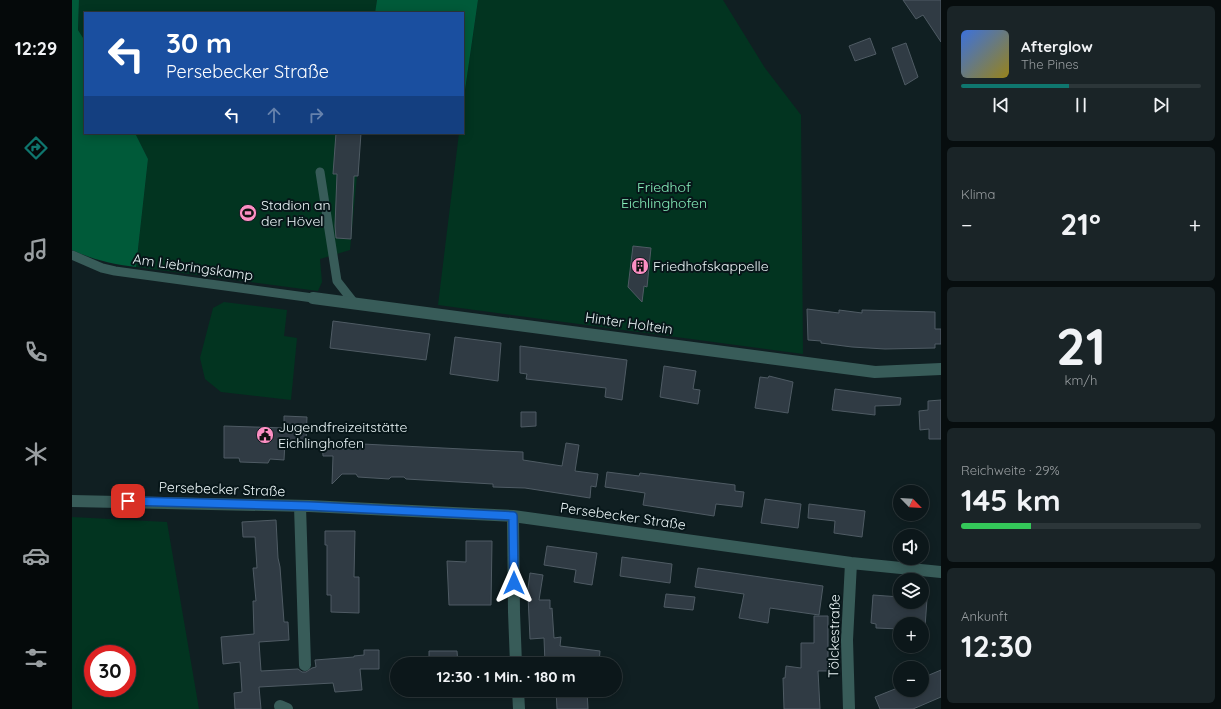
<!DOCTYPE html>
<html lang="de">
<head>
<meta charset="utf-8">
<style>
  body { margin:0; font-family:Quicksand,sans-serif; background:#1a2427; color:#f1f3f6; height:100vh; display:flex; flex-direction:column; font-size:15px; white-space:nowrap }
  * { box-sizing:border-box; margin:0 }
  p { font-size:13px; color:#9a9fa2 }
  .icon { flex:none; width:22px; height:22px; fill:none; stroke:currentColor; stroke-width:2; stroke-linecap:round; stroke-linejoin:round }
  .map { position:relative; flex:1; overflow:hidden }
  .sheet { display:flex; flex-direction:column; gap:6px; padding:6px; background:#070d0e; width:280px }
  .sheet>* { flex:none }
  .guide { position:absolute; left:12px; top:12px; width:380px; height:122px; border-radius:0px; box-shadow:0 2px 10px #0003,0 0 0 1px #2c3639; background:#1a4fa0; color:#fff; overflow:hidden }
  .needle { width:26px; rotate:115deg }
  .fabs { position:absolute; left:821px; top:485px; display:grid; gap:8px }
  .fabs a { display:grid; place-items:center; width:36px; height:36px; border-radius:50%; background:#0c171a; box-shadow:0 2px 10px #0003,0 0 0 1px #2c3639; font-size:20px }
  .speed { position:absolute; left:12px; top:645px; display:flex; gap:8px; font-size:20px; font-weight:700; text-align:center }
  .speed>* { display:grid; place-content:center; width:52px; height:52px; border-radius:50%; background:#0c171a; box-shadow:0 2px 10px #0003,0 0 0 1px #2c3639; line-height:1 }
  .speed .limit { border:6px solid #d22; background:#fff; color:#111 }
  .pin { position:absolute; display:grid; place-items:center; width:34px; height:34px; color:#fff; margin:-17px; border-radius:8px; box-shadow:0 2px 6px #0006 }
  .me { position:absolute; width:44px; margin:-22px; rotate:0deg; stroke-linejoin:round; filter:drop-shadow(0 0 3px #0008) }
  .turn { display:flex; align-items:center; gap:14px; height:84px; padding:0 16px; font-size:18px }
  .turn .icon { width:52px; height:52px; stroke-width:2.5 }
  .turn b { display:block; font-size:28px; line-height:34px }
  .lanes { display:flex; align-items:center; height:38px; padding:0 16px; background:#0003; justify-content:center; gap:20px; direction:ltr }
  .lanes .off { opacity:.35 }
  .big { font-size:30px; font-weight:800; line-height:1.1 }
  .sheet .widget { flex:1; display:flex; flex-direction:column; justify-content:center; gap:6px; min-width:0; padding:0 14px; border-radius:6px; background:#1a2427 }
  .sheet .dial { align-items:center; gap:0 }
  .dial b { font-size:52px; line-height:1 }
  .song { display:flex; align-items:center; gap:12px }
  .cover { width:48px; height:48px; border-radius:6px; background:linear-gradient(135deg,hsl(220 70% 55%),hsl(50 70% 35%)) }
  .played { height:4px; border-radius:2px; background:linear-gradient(90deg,#0f766e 45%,#2c3639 45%) }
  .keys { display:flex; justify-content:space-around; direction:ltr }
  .heat { display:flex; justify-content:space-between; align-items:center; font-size:22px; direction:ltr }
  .charge { height:6px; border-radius:3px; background:linear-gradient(90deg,#34c759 29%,#2c3639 0) }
  .trip { position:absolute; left:318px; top:657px; width:232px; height:40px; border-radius:20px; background:#0c171a; box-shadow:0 2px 10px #0003,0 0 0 1px #2c3639; font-weight:800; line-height:40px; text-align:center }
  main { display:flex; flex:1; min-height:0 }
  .dock { display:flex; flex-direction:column; width:72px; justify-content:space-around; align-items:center; background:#05090a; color:#9a9fa2 }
  .dock .icon { width:28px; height:28px }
  .dock .active { color:#0f766e }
  .dock b { font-size:18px; color:#f1f3f6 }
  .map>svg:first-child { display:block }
  .green { fill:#023420; fill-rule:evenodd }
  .forest { fill:#005a39 }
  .building { fill:#303b44; stroke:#4f5b64 }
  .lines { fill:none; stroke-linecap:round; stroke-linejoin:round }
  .lane { stroke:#385c59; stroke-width:9 }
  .street { stroke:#385c59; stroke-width:12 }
  .route-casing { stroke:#114b97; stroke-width:10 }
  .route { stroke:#1a73e8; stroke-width:7 }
  .labels { text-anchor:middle; stroke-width:4; stroke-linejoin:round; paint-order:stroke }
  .park-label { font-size:14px; fill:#87efbb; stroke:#071619 }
  .poi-label { font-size:14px; fill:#ebf5f7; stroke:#071619; text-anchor:start }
  .street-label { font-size:14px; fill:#ebf5f7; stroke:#071619 }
</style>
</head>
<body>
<main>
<nav class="dock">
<b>12:29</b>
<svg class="icon active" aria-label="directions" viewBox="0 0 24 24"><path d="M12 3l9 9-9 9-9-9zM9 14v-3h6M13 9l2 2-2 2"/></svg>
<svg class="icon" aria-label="music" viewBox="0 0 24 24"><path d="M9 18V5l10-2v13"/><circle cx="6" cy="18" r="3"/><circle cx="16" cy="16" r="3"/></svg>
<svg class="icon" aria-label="phone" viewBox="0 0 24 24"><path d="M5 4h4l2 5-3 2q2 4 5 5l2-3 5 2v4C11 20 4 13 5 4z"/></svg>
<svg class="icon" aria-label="climate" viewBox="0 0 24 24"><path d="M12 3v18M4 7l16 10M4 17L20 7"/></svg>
<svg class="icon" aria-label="car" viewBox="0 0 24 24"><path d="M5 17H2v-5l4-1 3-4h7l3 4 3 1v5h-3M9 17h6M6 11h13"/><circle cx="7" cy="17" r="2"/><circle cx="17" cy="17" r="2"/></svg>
<svg class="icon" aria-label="filters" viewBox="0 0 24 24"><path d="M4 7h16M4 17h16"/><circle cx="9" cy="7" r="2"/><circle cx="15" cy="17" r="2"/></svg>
</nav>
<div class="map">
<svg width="869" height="709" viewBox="0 0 869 709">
  <rect width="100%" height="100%" fill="#101f22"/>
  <!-- green -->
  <path class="green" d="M7,0H305L303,13H13V41L6,30Z
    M406,0H651L693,68L729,115L731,354L366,305L387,133H391V105Z
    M63,133H289L278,250L248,259L250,282L246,291L64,267L76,159Z
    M152,302L215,310L212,336L225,338L219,400L149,392L133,379L128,358L141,308Z
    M0,517L95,522L127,709H0ZM21,654H55V688H21Z"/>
  <!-- forest -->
  <path class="forest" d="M0,0H7L6,30L13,41V133H63L76,159L64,267C40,264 22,260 0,250Z
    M305,0H406L392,97L391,13H303Z"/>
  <!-- building -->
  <path class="building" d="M831,0H869V42L851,15L844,19Z
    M798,38L804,54L783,61L777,46Z
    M834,43L846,77L833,85L820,48Z
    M264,133H289L286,176H282L279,239L264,238L263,226L265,174H261Z
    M561,246L579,248L575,287L572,286L570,302L556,287Z
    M735,309L767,313V310L790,313V310L863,312V329H869V344H863V348L813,349L780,347L749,343V341L736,340Z
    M261,321L358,334L354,360L258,348Z
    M383,337L429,343L426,381L378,374Z
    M448,346L555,360L550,400L533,397L534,388L454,379L455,374L448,373Z
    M592,366L624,371L621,389L628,390L626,404L588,397Z
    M697,376L721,382L716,413L683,408L688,377L696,378Z
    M763,389L829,398L828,405L803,406V415L760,410Z
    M869,400V439H857V429L848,430L847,411L856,410V401Z
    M449,412H464V426L449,427Z
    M212,416L235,417L234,442H213L212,460L198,459L196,463L168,462L167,458H152V426L212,428Z
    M250,442L451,452V460L490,466L494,443L507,445L503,471L526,474L524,487L519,486L518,498L453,488L421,487V484L334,479L332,477H319L317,479L286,477L284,474H270L260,484L261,456H251Z
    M535,472L567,476L568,473L663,485V491L672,492L670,507L644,504L642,516L571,505L573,493L533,487Z
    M693,499L729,504L726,528L689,523Z
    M737,504L793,511L790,537L762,533L763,521L736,518Z
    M204,520L206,558L208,567L212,622H216L217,640L187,642L189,671L226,669L230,672H234L240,668L244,667L243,660L282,657V656L292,655V650H307V669H288L290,690L263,692L261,683L187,687L189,709H163L162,693L170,692L168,662L151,664L149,637L182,634L181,601H184L181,568H185L183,537H171L170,522Z
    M253,531H283L282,577H287V613L259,612V595H255V545H253Z
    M394,541H420L419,605H377L375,561L394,562Z
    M475,546L525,553L520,585L502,582L504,570L472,565Z
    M550,557L600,564L598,583L548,576Z
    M626,568L751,586L747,615L698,608L696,623L667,618L672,594L623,587Z
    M458,573L471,575L467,600H478V609L480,608L482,638L489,637L488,646L528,651L527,664H473L472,638L458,639L456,596H455Z
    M594,594L623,597L621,610L592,607Z
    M801,595L828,597V602H850V599H855L853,627H850V624H828V629L804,628V624L799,623Z
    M742,616H756V671H746L748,709H712L711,678H713L714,666L729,668V643H742Z
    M357,651H385L386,664H357Z
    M869,670V697L841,709H808L803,697L828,687V690H850V678Z
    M484,690H515L516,709H485Z"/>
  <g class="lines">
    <!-- lane -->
    <path class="lane" d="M248,172L265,281L283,304
      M0,255L30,268L43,271L241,298"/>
    <!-- street -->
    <path class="street" d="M241,298L803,372L869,369
      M0,501L237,506L441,516L779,563L869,572
      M228,506L233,665
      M441,516L442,612L444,664
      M446,690L447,709
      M208,706L215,709
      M777,709L775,640L779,563"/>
  </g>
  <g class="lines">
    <defs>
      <path id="route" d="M56,501L237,506L441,516L442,583"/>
    </defs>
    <!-- route casing -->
    <use href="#route" class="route-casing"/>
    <!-- route -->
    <use href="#route" class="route"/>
  </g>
  <!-- icons -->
  <defs>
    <symbol id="stadium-disc" viewBox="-11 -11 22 22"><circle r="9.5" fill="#fc8fc3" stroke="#071619"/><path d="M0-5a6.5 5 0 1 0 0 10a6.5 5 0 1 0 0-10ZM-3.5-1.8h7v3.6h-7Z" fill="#111"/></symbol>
    <symbol id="building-disc" viewBox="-11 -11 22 22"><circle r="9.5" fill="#fc8fc3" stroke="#071619"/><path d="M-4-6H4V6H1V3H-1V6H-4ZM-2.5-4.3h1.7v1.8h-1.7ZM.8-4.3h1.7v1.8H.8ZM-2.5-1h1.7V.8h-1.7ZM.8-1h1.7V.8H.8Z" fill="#111"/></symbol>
    <symbol id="civic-disc" viewBox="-11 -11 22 22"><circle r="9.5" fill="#fc8fc3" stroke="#071619"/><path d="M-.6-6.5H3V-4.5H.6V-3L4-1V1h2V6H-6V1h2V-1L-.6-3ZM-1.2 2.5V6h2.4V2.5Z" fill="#111"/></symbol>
  </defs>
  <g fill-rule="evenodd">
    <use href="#stadium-disc" x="166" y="203" width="20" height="20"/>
    <use href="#building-disc" x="558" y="256" width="20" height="20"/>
    <use href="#civic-disc" x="183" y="425" width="20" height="20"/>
  </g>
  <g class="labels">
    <!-- park labels -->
    <g class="park-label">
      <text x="592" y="192">Friedhof<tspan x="592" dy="16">Eichlinghofen</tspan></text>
    </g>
    <!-- poi labels -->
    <g class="poi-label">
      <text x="189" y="210">Stadion an<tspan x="189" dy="16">der Hövel</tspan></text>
      <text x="581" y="271">Friedhofskappelle</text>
      <text x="206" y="432">Jugendfreizeitstätte<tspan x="206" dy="16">Eichlinghofen</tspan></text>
    </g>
    <!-- street labels -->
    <g class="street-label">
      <text transform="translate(121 267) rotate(8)" y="5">Am Liebringskamp</text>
      <text transform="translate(557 323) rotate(8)" y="5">Hinter Holtein</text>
      <text transform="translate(150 489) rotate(2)" y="5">Persebecker Straße</text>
      <text transform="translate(551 516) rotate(8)" y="5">Persebecker Straße</text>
      <text transform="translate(762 636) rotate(-89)" y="5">Tölckestraße</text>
    </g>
  </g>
</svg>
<div class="fabs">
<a><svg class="needle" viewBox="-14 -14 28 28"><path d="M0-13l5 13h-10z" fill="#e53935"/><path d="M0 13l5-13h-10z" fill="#9a9fa2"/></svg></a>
<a><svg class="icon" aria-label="sound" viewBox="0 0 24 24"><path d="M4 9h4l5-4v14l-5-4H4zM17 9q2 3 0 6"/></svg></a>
<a><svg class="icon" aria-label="layers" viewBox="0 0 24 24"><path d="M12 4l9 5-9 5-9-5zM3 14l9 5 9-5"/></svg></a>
<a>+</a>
<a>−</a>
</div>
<div class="speed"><div class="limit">30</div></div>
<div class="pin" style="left:56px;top:501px;background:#d93025"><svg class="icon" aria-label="arrive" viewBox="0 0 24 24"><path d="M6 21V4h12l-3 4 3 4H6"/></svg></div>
<svg class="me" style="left:442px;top:583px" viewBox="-20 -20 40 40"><path d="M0-17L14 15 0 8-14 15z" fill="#1a73e8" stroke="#fff" stroke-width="4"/></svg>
<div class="trip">12:30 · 1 Min. · 180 m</div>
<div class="guide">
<div class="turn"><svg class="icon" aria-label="left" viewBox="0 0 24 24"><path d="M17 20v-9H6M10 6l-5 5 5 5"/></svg><div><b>30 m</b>Persebecker Straße</div></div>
<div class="lanes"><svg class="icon" aria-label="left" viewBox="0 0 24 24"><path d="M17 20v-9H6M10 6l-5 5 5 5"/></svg><svg class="icon off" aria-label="ahead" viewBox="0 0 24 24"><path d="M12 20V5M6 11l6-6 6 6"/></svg><svg class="icon off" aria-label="right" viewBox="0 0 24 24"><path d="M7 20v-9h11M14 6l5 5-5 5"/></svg></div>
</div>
</div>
<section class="sheet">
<div class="widget">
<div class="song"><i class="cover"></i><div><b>Afterglow</b><p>The Pines</p></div></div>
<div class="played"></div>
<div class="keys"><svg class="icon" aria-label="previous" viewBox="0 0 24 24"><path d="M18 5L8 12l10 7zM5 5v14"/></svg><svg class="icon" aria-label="pause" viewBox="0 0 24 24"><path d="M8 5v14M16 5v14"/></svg><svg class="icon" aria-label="next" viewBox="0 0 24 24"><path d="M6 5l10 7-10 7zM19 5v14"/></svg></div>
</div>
<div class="widget"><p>Klima</p>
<div class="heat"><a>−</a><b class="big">21°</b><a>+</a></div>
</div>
<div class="widget dial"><b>21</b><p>km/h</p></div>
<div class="widget"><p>Reichweite · 29%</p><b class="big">145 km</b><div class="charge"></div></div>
<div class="widget"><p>Ankunft</p><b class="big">12:30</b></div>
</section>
</main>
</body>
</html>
